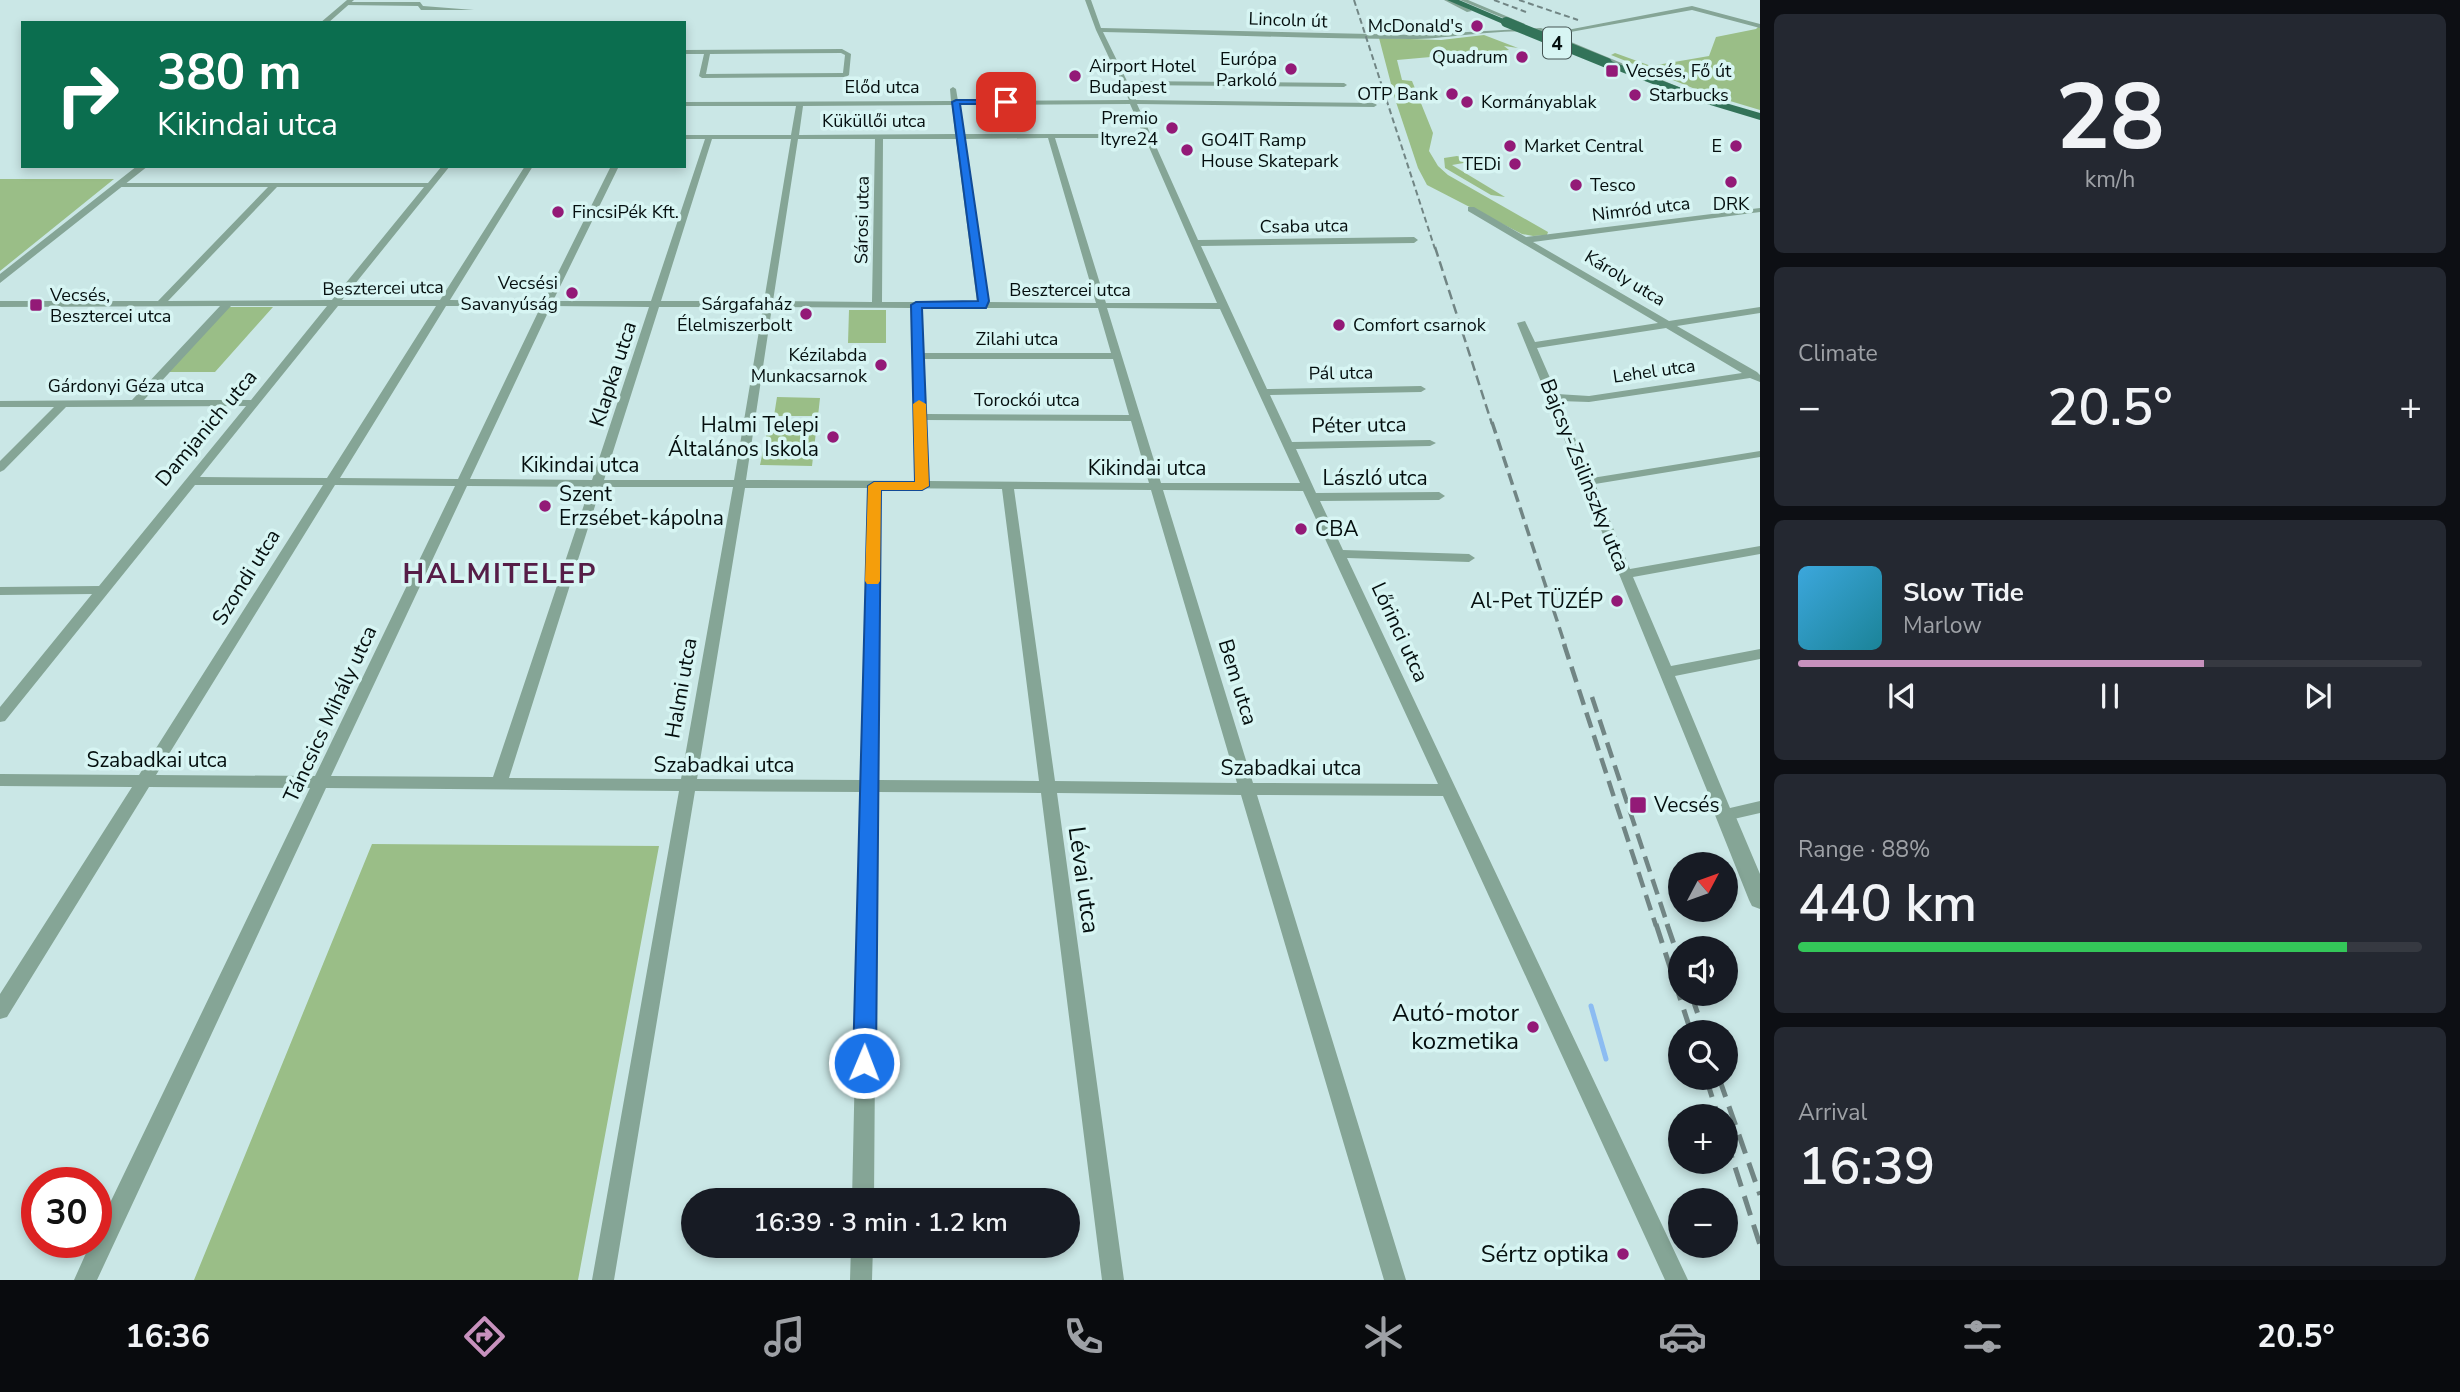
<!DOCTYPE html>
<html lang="en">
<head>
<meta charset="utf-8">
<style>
  body { margin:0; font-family:"Nunito Sans",sans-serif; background:#242831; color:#f1f3f6; height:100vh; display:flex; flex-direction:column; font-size:26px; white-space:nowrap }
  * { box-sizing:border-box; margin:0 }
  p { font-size:23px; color:#9ea1a6 }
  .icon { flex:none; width:38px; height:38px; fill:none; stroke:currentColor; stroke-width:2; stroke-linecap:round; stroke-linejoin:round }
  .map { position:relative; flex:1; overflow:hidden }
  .panel { display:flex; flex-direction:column; gap:14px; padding:14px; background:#0d0f14; width:700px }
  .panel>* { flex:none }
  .guide { position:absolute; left:21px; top:21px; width:665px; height:147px; border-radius:0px; box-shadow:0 4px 10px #0003; background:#0b6e4f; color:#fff; overflow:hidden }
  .needle { width:46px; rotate:49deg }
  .buttons { position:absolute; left:1668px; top:852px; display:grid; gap:14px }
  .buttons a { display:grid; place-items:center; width:70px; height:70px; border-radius:50%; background:#171b24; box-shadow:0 4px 10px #0003; font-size:35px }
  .speed { position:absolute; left:21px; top:1167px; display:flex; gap:14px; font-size:35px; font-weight:700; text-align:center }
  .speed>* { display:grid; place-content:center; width:91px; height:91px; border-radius:50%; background:#171b24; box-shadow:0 4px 10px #0003; line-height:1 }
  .speed .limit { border:10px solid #d22; background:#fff; color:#111 }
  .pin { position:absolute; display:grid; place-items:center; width:60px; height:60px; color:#fff; margin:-30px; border-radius:14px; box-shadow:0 4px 10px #0006 }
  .me { position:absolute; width:77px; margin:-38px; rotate:1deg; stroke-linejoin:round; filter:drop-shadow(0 0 5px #0008) }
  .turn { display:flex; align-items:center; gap:24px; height:147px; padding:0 21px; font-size:32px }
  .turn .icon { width:91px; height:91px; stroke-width:2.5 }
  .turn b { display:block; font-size:49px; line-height:60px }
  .big { font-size:52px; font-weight:600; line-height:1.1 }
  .panel .tile { flex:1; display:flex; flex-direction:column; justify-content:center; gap:10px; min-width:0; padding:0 24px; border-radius:10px; background:#242831 }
  .panel .dial { align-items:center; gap:0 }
  .dial b { font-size:91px; line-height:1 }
  .song { display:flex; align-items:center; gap:21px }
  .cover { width:84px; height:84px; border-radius:10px; background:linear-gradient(135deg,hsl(200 70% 55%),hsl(190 70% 35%)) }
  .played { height:7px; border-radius:4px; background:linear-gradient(90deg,#c791bd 65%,#363941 65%) }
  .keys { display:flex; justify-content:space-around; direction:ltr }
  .heat { display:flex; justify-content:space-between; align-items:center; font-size:38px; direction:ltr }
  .charge { height:10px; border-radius:5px; background:linear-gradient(90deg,#34c759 88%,#363941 0) }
  .trip { position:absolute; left:681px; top:1188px; width:399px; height:70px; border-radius:35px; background:#171b24; box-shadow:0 4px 10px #0003; font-weight:600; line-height:70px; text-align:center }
  .tabs { display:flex; height:112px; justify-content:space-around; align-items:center; background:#090b0e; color:#9ea1a6 }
  .tabs .icon { width:49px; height:49px }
  .tabs .current { color:#c791bd }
  .tabs b { font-size:32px; color:#f1f3f6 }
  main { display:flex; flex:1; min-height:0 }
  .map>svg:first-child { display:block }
  .green { fill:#9abe87 }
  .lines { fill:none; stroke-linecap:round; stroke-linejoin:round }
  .stream { stroke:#8cbcf2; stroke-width:5 }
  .minor { fill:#85a596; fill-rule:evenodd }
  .tertiary { fill:#85a596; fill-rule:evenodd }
  .primary { fill:#337359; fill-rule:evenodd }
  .rail-far4 { stroke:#718584; stroke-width:2; stroke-dasharray:6 3.5; stroke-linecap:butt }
  .rail-far3 { stroke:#718584; stroke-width:2.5; stroke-dasharray:10 5; stroke-linecap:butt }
  .rail-far2 { stroke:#718584; stroke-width:3.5; stroke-dasharray:12 6; stroke-linecap:butt }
  .rail-far1 { stroke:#718584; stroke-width:4.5; stroke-dasharray:16 8; stroke-linecap:butt }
  .rail { stroke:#718584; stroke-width:5; stroke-dasharray:20 10; stroke-linecap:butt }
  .primary-bridge { stroke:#337359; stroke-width:10 }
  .route { fill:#1a73e8; stroke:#114b97; stroke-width:2 }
  .slow { fill:#f59e0b }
  .poi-dot { fill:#931a77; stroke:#d7f5f3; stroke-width:2.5 }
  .labels { text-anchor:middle; stroke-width:7; stroke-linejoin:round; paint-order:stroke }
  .far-street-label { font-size:18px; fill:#050f0f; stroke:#d7f5f3 }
  .far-poi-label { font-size:18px; fill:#050f0f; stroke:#d7f5f3; text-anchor:end }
  .shield { fill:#d7f5f3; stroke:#445453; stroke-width:2 }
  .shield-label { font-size:19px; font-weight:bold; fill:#050f0f }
  .street-label { font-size:21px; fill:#050f0f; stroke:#d7f5f3 }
  .poi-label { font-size:21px; fill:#050f0f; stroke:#d7f5f3; text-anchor:start }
  .near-street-label { font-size:24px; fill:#050f0f; stroke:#d7f5f3 }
  .near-poi-label { font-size:24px; fill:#050f0f; stroke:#d7f5f3; text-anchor:end }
  .district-label { font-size:28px; font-weight:bold; letter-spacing:2px; fill:#561d47; stroke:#d7f5f3 }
</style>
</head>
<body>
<main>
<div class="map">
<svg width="1760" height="1280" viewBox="0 0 1760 1280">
  <rect width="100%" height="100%" fill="#cae7e6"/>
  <!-- green -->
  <path class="green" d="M1760,25V110L1710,95L1611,55L1615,53L1651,66L1709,56L1716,37L1756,29Z
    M1484,35L1518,48L1504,46L1509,50L1397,60L1402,80L1412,81L1433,133L1429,151L1438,166L1448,175L1548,232L1547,235L1533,236L1522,234L1427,185L1418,168L1395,99L1379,38L1441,40Z
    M1457,156L1475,161L1452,165L1505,197L1491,195L1445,168L1444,158Z
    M0,179H114L0,271Z
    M228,307H273L215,372H168Z
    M849,310H886V343H848Z
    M777,397L820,398L818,416H774Z
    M769,423H817L812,466L760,465Z
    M372,844L659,846L578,1280H194Z"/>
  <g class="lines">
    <!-- stream -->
    <path class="stream" d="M1591,1006L1606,1059"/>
    <!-- minor -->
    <path class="minor" d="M1085,0H1091L1101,28L1414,35L1541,28L1553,33L1550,35C1516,25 1450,39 1412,39C1309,39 1206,34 1103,32L1127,81L1344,83L1347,85L1344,87L1129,85L1136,100L1374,103L1377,105L1374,107L1137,104L1198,240L1414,237L1418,240L1414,243L1201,246L1267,389L1421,386L1426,389L1421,392L1270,395L1292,442L1430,440L1436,443L1430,446L1296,449L1316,493L1439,492L1445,496L1439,500L1320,501L1343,550L1469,554L1475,558L1469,562L1347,558L1688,1280H1665L1443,796L1257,795L1406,1280H1384L1241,795L1057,793L1124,1280H1102L1041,793L877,792L874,1200H852L861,792L695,791L614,1280H592L679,791L326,788L97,1280H74L91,1242H96V1232L310,788L149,787L7,1017L0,1019V994L132,787L0,786V774L139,775L323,485H195L5,721L0,722V707L92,594L0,595V587L99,586L246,406L66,407L4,470L0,472V461L54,407H0V401L132,400L220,306L0,307V301H158L268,187H116V183H428L442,166H450L342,300H440L525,166H533L450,300L544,301L611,166H619L553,301H651L705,139H684V135H791L796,106H684V102L951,101L950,89L953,87L956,89L958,101L1129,100L1096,30ZM1130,104L1143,134H963L959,105ZM952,105L955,134L799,135L803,106ZM1048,138L1096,303L986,302L963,139ZM1055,138H1145L1217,303H1106ZM712,139H791L764,301H661ZM798,139H875L872,302L773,301ZM883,139H956L977,302H882ZM277,187H424L332,300L168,301ZM327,306L251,400H144L231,306ZM338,306H436L327,478L200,477ZM446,306H541L458,479L340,478ZM551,306L649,307L592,480L470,479ZM659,307H763L734,480H604ZM772,307L911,308L916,481L746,480ZM921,308H1098L1111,353H923ZM1107,308L1220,309L1300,483H1161ZM923,359H1113L1129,415L925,414ZM925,420L1131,421L1149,483L928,481ZM335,485L455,486L315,776L156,775ZM467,486L590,487L493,777L331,776ZM601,487H733L681,779L509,778ZM745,488H868L862,780L697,779ZM880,488L1002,489L1039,781L877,780ZM1014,489L1151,490L1237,783L1055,781ZM1163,490L1303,491L1438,784L1253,783Z
      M1444,0H1451L1472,11L1467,12Z
      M1460,0H1468L1525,24L1520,25Z
      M346,2H420L423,6L474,10H421L418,6L344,5Z
      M1692,6L1760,24V28L1692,10L1565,33L1562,31Z
      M1559,33H1563L1564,39L1686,90L1681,91L1560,41L1556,36Z
      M842,49L851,54L849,75L846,77L702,78L699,76L704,54H684V50ZM841,53L845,55L843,73L706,74L710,54Z
      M1468,207H1474L1526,237L1760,208V212L1533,242L1669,321L1760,307V313L1677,326L1757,372L1760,375V382L1750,378L1589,402L1559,401L1592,478L1760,451V457L1595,484L1630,569L1760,546V554L1633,577L1671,666L1760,649V659L1675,676L1730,808L1760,801V813L1725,821L1719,819L1717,815L1517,323L1525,321L1535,342L1658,323L1468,211ZM1666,328L1742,373L1589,396L1557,394L1537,348Z
      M851,1246H873L872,1280H850Z"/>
    <!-- tertiary -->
    <path class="tertiary" d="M347,0H354L328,23H320Z
      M137,166H148L0,283V274Z
      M1725,807L1732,809L1735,815L1760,874V909L1752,906L1749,900L1715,815L1718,809Z"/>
    <!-- primary -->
    <path class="primary" d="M1447,0H1459L1511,22L1503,24Z
      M1603,61H1611L1705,97L1760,113V120L1697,101L1603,65Z"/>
    <!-- rail-far4 -->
    <path class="rail-far4" d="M1354,0L1435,249
      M1494,0L1526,12
      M1519,0L1578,20"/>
    <!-- rail-far3 -->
    <path class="rail-far3" d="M1435,247L1492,424"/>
    <!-- rail-far2 -->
    <path class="rail-far2" d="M1492,422L1565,645"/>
    <!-- rail-far1 -->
    <path class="rail-far1" d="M1564,644L1656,926
      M1592,697L1668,926"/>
    <!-- rail -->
    <path class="rail" d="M1656,924L1691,1032
      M1667,924L1680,962
      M1691,994L1704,1032
      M1706,1078L1718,1116
      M1719,1078L1760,1195
      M1726,1139L1760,1245"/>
    <!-- primary-bridge -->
    <path class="primary-bridge" d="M1506,22L1607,63"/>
  </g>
  <!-- route -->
  <path class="route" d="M956,100H1006L1010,102L1006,104H960L989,301L986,308H922L929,486L922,490H881L876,1063L872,1070L864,1073L857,1070L853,1063L868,486L874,482H915L911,305L916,302L978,301L952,102Z"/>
  <!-- slow -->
  <path class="slow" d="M919,400L926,404L929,486L922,490H881L880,581L878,584H867L865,581L868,486L874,482H915L913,404Z"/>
  <!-- markers -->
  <g class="poi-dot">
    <circle cx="1477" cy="26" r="7"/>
    <circle cx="1522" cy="57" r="7"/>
    <circle cx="1291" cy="69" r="7"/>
    <rect x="1605" y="64" width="14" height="14" rx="3.5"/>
    <circle cx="1075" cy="76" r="7"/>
    <circle cx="1452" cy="94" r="7"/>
    <circle cx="1635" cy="95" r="7"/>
    <circle cx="1467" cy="102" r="7"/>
    <circle cx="1172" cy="128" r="7"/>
    <circle cx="1510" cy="146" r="7"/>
    <circle cx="1736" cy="146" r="7"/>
    <circle cx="1187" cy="150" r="7"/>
    <circle cx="1515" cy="164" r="7"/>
    <circle cx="1731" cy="182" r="7"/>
    <circle cx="1576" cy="185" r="7"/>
    <circle cx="558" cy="212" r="7"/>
    <circle cx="572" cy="293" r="7"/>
    <rect x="29" y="298" width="14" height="14" rx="3.5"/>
    <circle cx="806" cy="314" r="7"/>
    <circle cx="1339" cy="325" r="7"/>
    <circle cx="881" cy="365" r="7"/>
    <circle cx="833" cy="437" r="7"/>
    <circle cx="545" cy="506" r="7"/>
    <circle cx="1301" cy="529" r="7"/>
    <circle cx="1617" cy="601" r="7"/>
    <rect x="1629" y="796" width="18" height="18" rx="3.5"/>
    <circle cx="1533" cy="1027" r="7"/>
    <circle cx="1623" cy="1254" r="7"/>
  </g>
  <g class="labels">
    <!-- far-street labels -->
    <g class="far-street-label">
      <text transform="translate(1288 20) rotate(2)" y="6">Lincoln út</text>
      <text x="882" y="93">Előd utca</text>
      <text x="874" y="127">Küküllői utca</text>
      <text transform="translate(1641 209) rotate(-7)" y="6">Nimród utca</text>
      <text transform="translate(862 220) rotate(-89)" y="6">Sárosi utca</text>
      <text transform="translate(1304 226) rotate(-1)" y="6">Csaba utca</text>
      <text transform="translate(1625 278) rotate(31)" y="6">Károly utca</text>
      <text transform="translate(383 288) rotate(-1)" y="6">Besztercei utca</text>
      <text x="1070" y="296">Besztercei utca</text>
      <text x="1017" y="345">Zilahi utca</text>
      <text transform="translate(1654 371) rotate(-8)" y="6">Lehel utca</text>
      <text transform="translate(1341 373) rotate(-1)" y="6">Pál utca</text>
      <text x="126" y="392">Gárdonyi Géza utca</text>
      <text x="1027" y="406">Torockói utca</text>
    </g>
    <!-- far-poi labels -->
    <g class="far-poi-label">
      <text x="1463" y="32">McDonald's</text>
      <text x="1508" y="63">Quadrum</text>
      <text x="1277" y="65">Európa<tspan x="1277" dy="21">Parkoló</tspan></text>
      <text x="1089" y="72" text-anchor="start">Airport Hotel<tspan x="1089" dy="21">Budapest</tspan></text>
      <text x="1626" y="77" text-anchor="start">Vecsés, Fő út</text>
      <text x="1438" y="100">OTP Bank</text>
      <text x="1649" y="101" text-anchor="start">Starbucks</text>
      <text x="1481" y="108" text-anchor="start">Kormányablak</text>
      <text x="1158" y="124">Premio<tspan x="1158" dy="21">Ityre24</tspan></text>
      <text x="1201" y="146" text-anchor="start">GO4IT Ramp<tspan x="1201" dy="21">House Skatepark</tspan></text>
      <text x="1524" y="152" text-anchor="start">Market Central</text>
      <text x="1722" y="152">E</text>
      <text x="1501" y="170">TEDi</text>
      <text x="1590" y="191" text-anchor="start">Tesco</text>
      <text x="1731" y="210" text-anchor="middle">DRK</text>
      <text x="572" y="218" text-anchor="start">FincsiPék Kft.</text>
      <text x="558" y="289">Vecsési<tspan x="558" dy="21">Savanyúság</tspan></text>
      <text x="50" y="301" text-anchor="start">Vecsés,<tspan x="50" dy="21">Besztercei utca</tspan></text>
      <text x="792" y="310">Sárgafaház<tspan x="792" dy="21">Élelmiszerbolt</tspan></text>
      <text x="1353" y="331" text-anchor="start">Comfort csarnok</text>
      <text x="867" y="361">Kézilabda<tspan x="867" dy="21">Munkacsarnok</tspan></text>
    </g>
    <!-- shield labels -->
    <rect class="shield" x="1543" y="27.5" width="28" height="31" rx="5"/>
    <g class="shield-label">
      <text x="1557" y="50">4</text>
    </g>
    <!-- street labels -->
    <g class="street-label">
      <text transform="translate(613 374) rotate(-72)" y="7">Klapka utca</text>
      <text transform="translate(1359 425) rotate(-1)" y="7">Péter utca</text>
      <text transform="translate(206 428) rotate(-50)" y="7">Damjanich utca</text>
      <text x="580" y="472">Kikindai utca</text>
      <text x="1147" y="475">Kikindai utca</text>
      <text transform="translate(1585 475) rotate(68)" y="7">Bajcsy-Zsilinszky utca</text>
      <text x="1375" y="485">László utca</text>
      <text transform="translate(246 577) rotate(-58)" y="7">Szondi utca</text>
      <text transform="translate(1400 632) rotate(65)" y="7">Lőrinci utca</text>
      <text transform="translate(1238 682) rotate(73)" y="7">Bem utca</text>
      <text transform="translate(681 688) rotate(-80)" y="7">Halmi utca</text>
      <text transform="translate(330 714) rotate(-65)" y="7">Táncsics Mihály utca</text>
      <text x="157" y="767">Szabadkai utca</text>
      <text x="724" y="772">Szabadkai utca</text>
      <text x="1291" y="775">Szabadkai utca</text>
    </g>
    <!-- poi labels -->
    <g class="poi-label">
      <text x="819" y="432" text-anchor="end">Halmi Telepi<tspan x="819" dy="24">Általános Iskola</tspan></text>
      <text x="559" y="501">Szent<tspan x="559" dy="24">Erzsébet-kápolna</tspan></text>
      <text x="1315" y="536">CBA</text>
      <text x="1603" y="608" text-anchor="end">Al-Pet TÜZÉP</text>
      <text x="1654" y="812">Vecsés</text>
    </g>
    <!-- near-street labels -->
    <g class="near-street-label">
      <text transform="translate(1084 880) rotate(82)" y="8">Lévai utca</text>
    </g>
    <!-- near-poi labels -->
    <g class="near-poi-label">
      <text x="1519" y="1021">Autó-motor<tspan x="1519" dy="28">kozmetika</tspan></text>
      <text x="1609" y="1262">Sértz optika</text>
    </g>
    <!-- district labels -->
    <g class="district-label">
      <text x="500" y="583">HALMITELEP</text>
    </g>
  </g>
</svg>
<div class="buttons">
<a><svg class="needle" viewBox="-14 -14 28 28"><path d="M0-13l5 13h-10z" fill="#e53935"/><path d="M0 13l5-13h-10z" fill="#9ea1a6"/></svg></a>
<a><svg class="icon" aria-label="sound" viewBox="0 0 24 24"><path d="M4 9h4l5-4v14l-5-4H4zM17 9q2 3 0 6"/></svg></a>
<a><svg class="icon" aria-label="search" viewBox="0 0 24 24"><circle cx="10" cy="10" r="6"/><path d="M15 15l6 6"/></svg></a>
<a>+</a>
<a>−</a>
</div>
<div class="speed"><div class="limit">30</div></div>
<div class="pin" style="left:1006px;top:102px;background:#d93025"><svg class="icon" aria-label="arrive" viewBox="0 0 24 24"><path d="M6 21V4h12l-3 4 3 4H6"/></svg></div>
<svg class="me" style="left:864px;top:1063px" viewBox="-20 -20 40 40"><circle r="17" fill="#1a73e8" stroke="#fff" stroke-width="3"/><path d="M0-11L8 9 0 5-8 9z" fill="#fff"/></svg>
<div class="trip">16:39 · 3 min · 1.2 km</div>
<div class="guide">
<div class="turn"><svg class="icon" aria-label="right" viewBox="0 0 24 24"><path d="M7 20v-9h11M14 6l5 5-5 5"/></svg><div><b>380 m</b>Kikindai utca</div></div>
</div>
</div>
<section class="panel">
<div class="tile dial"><b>28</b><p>km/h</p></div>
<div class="tile"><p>Climate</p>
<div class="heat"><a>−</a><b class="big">20.5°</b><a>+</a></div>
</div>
<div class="tile">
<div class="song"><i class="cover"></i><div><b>Slow Tide</b><p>Marlow</p></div></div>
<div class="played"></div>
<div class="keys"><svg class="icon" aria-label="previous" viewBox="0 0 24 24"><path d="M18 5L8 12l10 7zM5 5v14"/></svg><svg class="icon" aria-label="pause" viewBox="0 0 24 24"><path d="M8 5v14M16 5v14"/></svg><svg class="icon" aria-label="next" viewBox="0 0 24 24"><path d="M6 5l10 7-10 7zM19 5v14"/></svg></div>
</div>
<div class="tile"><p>Range · 88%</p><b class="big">440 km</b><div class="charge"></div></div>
<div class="tile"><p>Arrival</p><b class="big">16:39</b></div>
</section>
</main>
<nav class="tabs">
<b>16:36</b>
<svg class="icon current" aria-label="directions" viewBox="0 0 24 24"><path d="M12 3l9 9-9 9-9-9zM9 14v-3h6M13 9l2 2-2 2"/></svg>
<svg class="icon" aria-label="music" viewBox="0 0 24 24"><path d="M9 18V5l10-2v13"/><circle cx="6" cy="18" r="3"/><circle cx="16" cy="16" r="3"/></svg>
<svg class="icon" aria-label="phone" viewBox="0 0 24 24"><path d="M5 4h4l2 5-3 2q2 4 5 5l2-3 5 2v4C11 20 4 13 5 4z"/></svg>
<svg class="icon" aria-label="climate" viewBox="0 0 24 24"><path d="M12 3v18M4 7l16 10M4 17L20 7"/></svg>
<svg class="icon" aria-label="car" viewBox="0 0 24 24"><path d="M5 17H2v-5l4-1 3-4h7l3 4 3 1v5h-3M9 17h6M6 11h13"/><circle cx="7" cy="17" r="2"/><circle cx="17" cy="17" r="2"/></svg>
<svg class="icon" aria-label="filters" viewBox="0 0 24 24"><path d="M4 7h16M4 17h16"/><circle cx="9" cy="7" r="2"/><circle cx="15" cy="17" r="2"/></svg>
<b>20.5°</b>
</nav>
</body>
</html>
